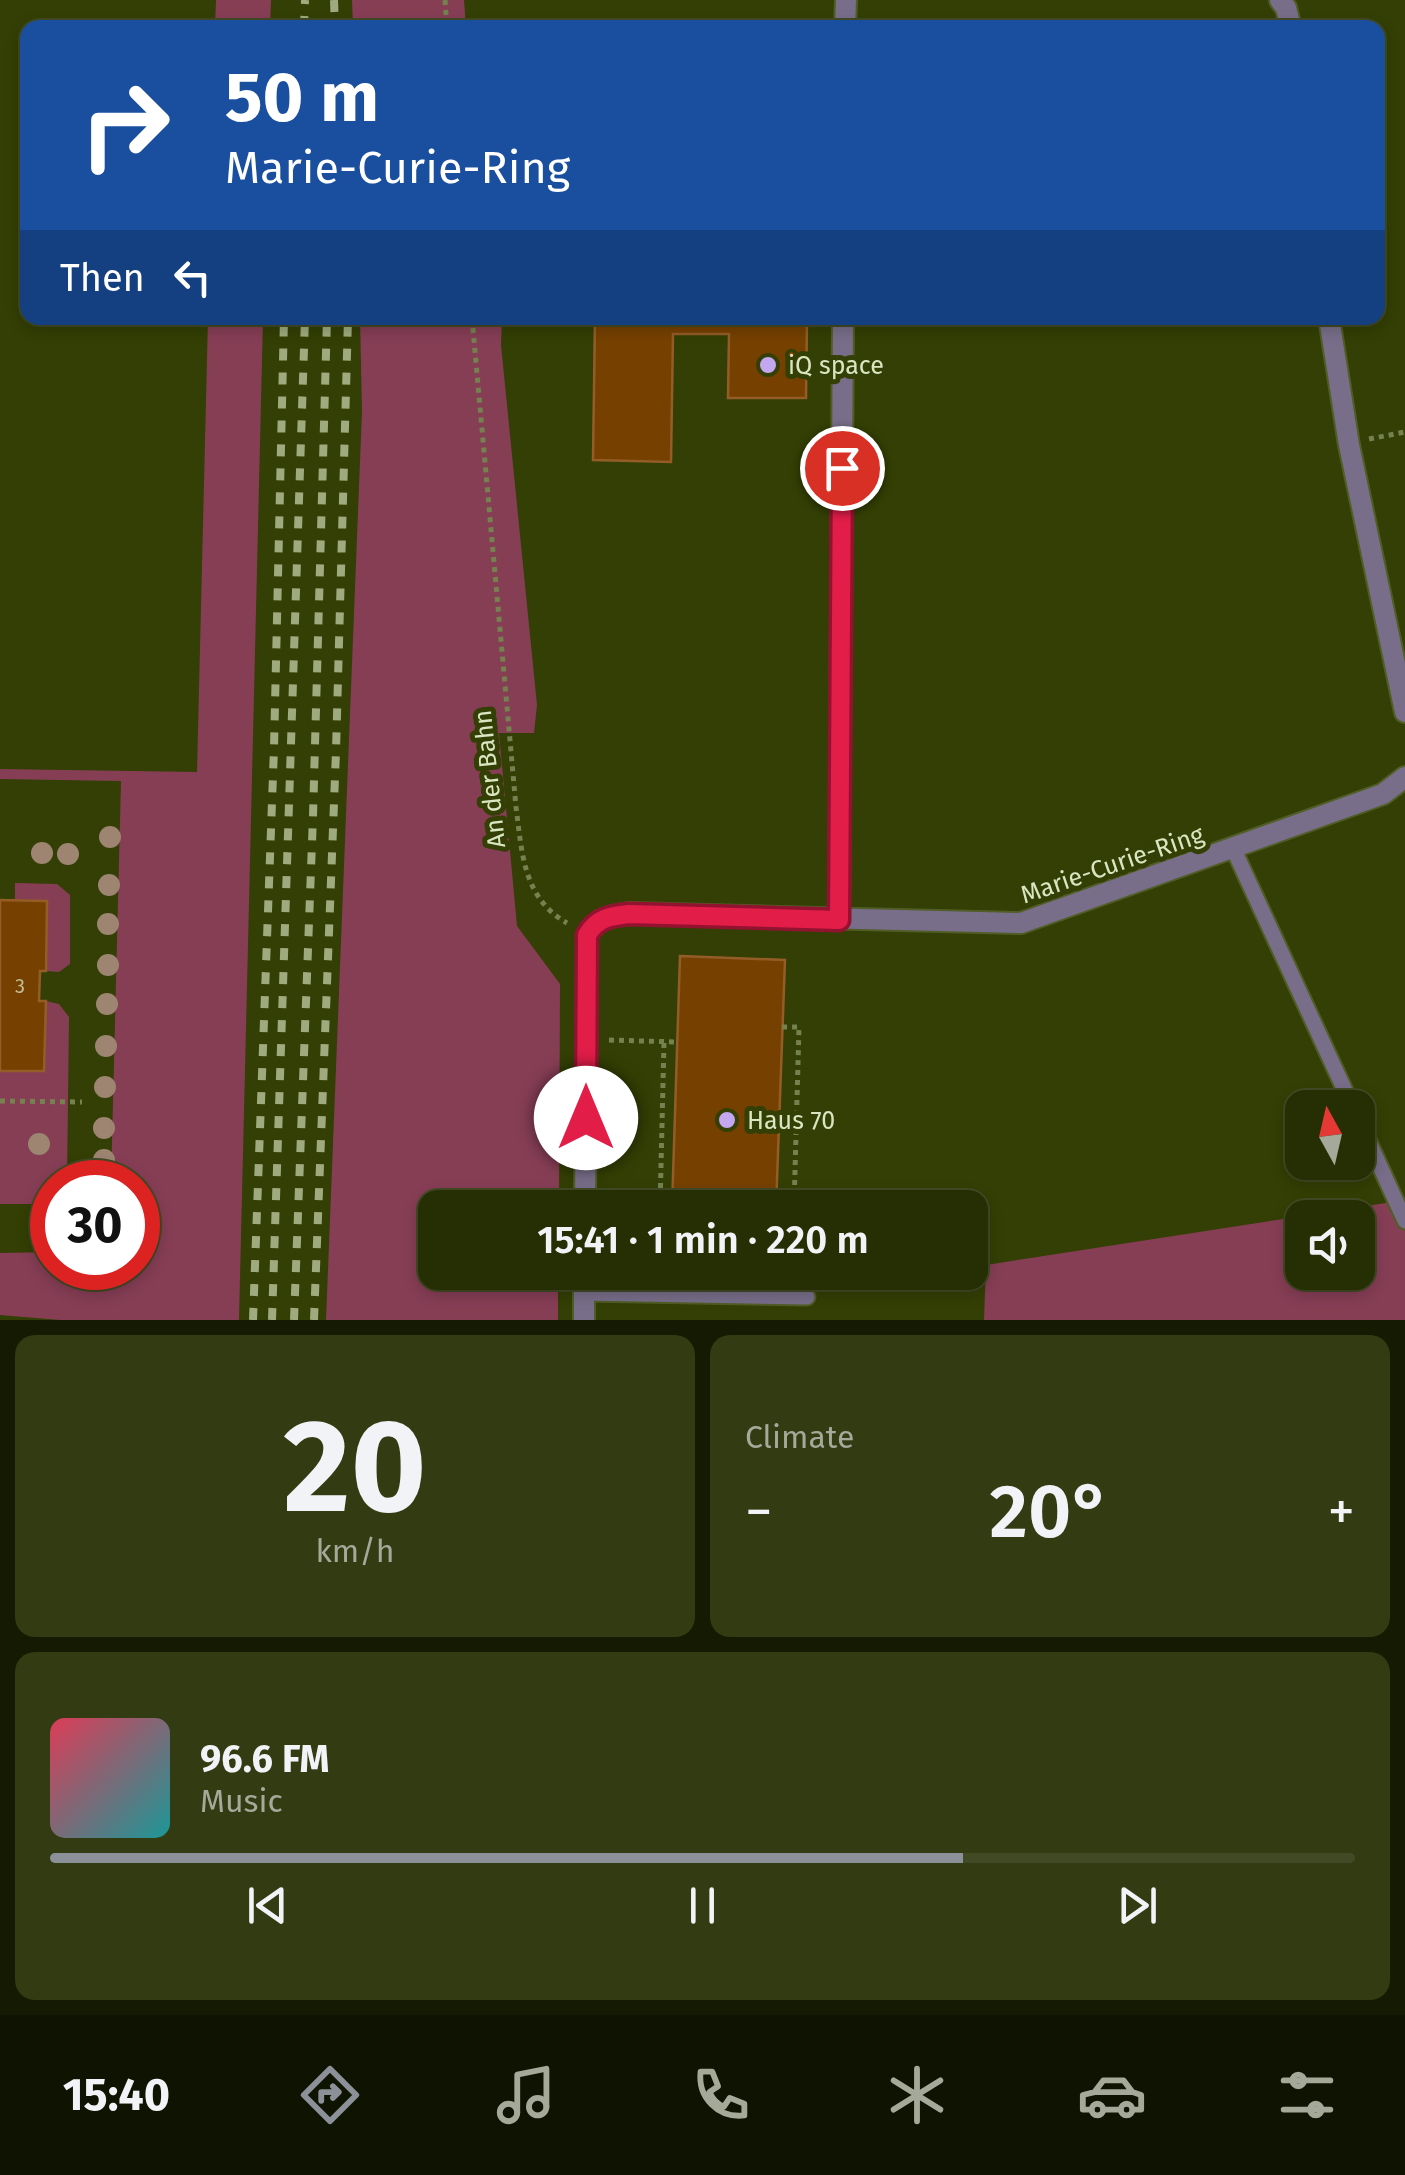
<!DOCTYPE html>
<html lang="en">
<head>
<meta charset="utf-8">
<style>
  body { margin:0; font-family:"Fira Sans",sans-serif; background:#323b12; color:#f1f3f6; height:100vh; display:flex; flex-direction:column; font-size:38px; white-space:nowrap }
  * { box-sizing:border-box; margin:0 }
  p { font-size:32px; color:#a4a99a }
  .icon { flex:none; width:55px; height:55px; fill:none; stroke:currentColor; stroke-width:2; stroke-linecap:round; stroke-linejoin:round }
  .map { position:relative; height:1320px; overflow:hidden }
  .details { display:flex; flex-direction:column; gap:15px; padding:15px; background:#151a02; flex:1 }
  .details>* { flex:none }
  .top-card { position:absolute; left:20px; top:20px; width:1365px; height:305px; border-radius:20px; box-shadow:0 5px 15px #0003,0 0 0 2px #424a25; background:#1a4fa0; color:#fff; overflow:hidden }
  .needle { width:65px; rotate:352deg }
  .fabs { position:absolute; left:1285px; top:1090px; display:grid; gap:20px }
  .fabs a { display:grid; place-items:center; width:90px; height:90px; border-radius:20px; background:#262f03; box-shadow:0 5px 15px #0003,0 0 0 2px #424a25; font-size:50px }
  .speed { position:absolute; left:30px; top:1160px; display:flex; gap:20px; font-size:50px; font-weight:700; text-align:center }
  .speed>* { display:grid; place-content:center; width:130px; height:130px; border-radius:50%; background:#262f03; box-shadow:0 5px 15px #0003,0 0 0 2px #424a25; line-height:1 }
  .speed .limit { border:15px solid #d22; background:#fff; color:#111 }
  .pin { position:absolute; display:grid; place-items:center; width:85px; height:85px; color:#fff; margin:-42px; border:5px solid #fff; border-radius:50%; box-shadow:0 2px 10px #0007 }
  .me { position:absolute; width:110px; margin:-55px; rotate:0deg; stroke-linejoin:round; filter:drop-shadow(0 0 8px #0008) }
  .turn { display:flex; align-items:center; gap:35px; height:210px; padding:0 40px; font-size:45px }
  .turn .icon { width:130px; height:130px; stroke-width:2.5 }
  .turn b { display:block; font-size:70px; line-height:85px }
  .then { display:flex; align-items:center; height:95px; padding:0 40px; background:#0003; gap:20px; font-size:38px }
  .big { font-size:75px; font-weight:600; line-height:1.1 }
  .details .card { flex:1; display:flex; flex-direction:column; justify-content:center; gap:15px; min-width:0; padding:0 35px; border-radius:20px; background:#323b12 }
  .details .dial { align-items:center; gap:0 }
  .dial b { font-size:130px; line-height:1 }
  .song { display:flex; align-items:center; gap:30px }
  .cover { width:120px; height:120px; border-radius:15px; background:linear-gradient(135deg,hsl(350 70% 55%),hsl(180 70% 35%)) }
  .played { height:10px; border-radius:5px; background:linear-gradient(90deg,#8c9099 70%,#424a25 70%) }
  .keys { display:flex; justify-content:space-around; direction:ltr }
  .heat { display:flex; justify-content:space-between; align-items:center; font-size:55px; direction:ltr }
  .details .tiles { flex:1; display:grid; gap:15px; grid-template-columns:1fr 1fr }
  .card:last-child { grid-column:span 2 }
  .trip { position:absolute; left:418px; top:1190px; width:570px; height:100px; border-radius:20px; background:#262f03; box-shadow:0 5px 15px #0003,0 0 0 2px #424a25; font-weight:600; line-height:100px; text-align:center }
  .tab-bar { display:flex; height:160px; justify-content:space-around; align-items:center; background:#0f1301; color:#a4a99a }
  .tab-bar .icon { width:70px; height:70px }
  .tab-bar .on { color:#8c9099 }
  .tab-bar b { font-size:45px; color:#f1f3f6 }
  .map>svg:first-child { display:block }
  .green { fill:#863e55; fill-rule:evenodd }
  .building { fill:#764100; stroke:#945d27; stroke-width:2.5 }
  .lines { fill:none; stroke-linecap:round; stroke-linejoin:round }
  .service-casing { stroke:#515d26; stroke-width:19 }
  .minor-casing { stroke:#515d26; stroke-width:24 }
  .path { stroke:#75814f; stroke-width:5; stroke-dasharray:5 5; stroke-linecap:butt }
  .service { stroke:#786e8a; stroke-width:15 }
  .minor { stroke:#786e8a; stroke-width:20 }
  .rail { stroke:#9fab7e; stroke-width:8; stroke-dasharray:12 12; stroke-linecap:butt }
  .tree { fill:#9d8572 }
  .route-casing { stroke:#92132f; stroke-width:25 }
  .route { stroke:#e11d48; stroke-width:18 }
  .poi-dot { fill:#c4a7f1; stroke:#333f04; stroke-width:4 }
  .labels { text-anchor:middle; stroke-width:10; stroke-linejoin:round; paint-order:stroke }
  .number-label { font-size:20px; fill:#c1bd91 }
  .poi-label { font-size:25px; fill:#dae6c1; stroke:#333f04; text-anchor:start }
  .street-label { font-size:25px; fill:#dae6c1; stroke:#333f04 }
</style>
</head>
<body>
<div class="map">
<svg width="1405" height="1320" viewBox="0 0 1405 1320">
  <rect width="100%" height="100%" fill="#333f04"/>
  <!-- green -->
  <path class="green" d="M216,0H271L270,27H215Z
    M352,0H464L466,27H353Z
    M208,318H263L239,1320H60L0,1315V1253L52,1252V1268H138V1182H111L121,781L0,779V769L197,772Z
    M360,318H502L501,345L537,705L534,733H499L517,926L560,984L559,1207L435,1208V1272L558,1273V1320H326L362,411Z
    M15,883L57,884L70,895V964L59,972L46,971L47,901L15,900Z
    M46,1001L59,1004L69,1017L67,1182H52V1202L47,1204H0V1071H44Z
    M1405,1200V1320H984L986,1265ZM1302,1218H1358V1272H1302Z"/>
  <!-- building -->
  <path class="building" d="M595,318H807L806,398H728L729,334H673L671,462L593,460Z
    M0,900L47,901L46,971H40L39,1001H46L44,1071H0Z
    M680,956L785,960L776,1208H672Z"/>
  <g class="lines">
    <defs>
      <path id="service" d="M1233,848L1353,1108
        M1358,1118L1405,1221
        M584,1293L807,1297"/>
      <path id="minor" d="M1280,0L1286,8L1291,28
        M845,28L846,0
        M1329,318L1349,445L1405,712
        M839,920L843,318
        M585,1208L587,935C597,918 610,916 629,913L1021,923L1383,794L1405,777
        M584,1320V1272"/>
    </defs>
    <!-- service casing -->
    <use href="#service" class="service-casing"/>
    <!-- minor casing -->
    <use href="#minor" class="minor-casing"/>
    <!-- path -->
    <path class="path" d="M445,0L447,28
      M472,318L516,807C522,853 523,898 567,923
      M1369,439L1405,432
      M609,1040L677,1042
      M0,1101L82,1102
      M610,1196L672,1199
      M776,1207H794L799,1027H782
      M660,1208L664,1042"/>
    <!-- service -->
    <use href="#service" class="service"/>
    <!-- minor -->
    <use href="#minor" class="minor"/>
    <!-- rail -->
    <path class="rail" d="M334,0L335,28
      M304,28L305,0
      M253,1320L274,748L284,318
      M272,1320L305,318
      M294,1320L313,816L327,318
      M314,1320L336,751L348,318"/>
  </g>
  <!-- trees -->
  <g class="tree">
    <circle cx="110" cy="837" r="11"/>
    <circle cx="42" cy="853" r="11"/>
    <circle cx="68" cy="854" r="11"/>
    <circle cx="109" cy="885" r="11"/>
    <circle cx="108" cy="924" r="11"/>
    <circle cx="108" cy="965" r="11"/>
    <circle cx="107" cy="1004" r="11"/>
    <circle cx="106" cy="1046" r="11"/>
    <circle cx="105" cy="1087" r="11"/>
    <circle cx="104" cy="1128" r="11"/>
    <circle cx="39" cy="1144" r="11"/>
    <circle cx="104" cy="1160" r="11"/>
  </g>
  <g class="lines">
    <defs>
      <path id="route" d="M586,1118L587,935C597,918 610,916 629,914L839,920L842,468"/>
    </defs>
    <!-- route casing -->
    <use href="#route" class="route-casing"/>
    <!-- route -->
    <use href="#route" class="route"/>
  </g>
  <!-- markers -->
  <g class="poi-dot">
    <circle cx="768" cy="365" r="10"/>
    <circle cx="727" cy="1120" r="10"/>
  </g>
  <g class="labels">
    <!-- number labels -->
    <g class="number-label">
      <text x="20" y="993">3</text>
    </g>
    <!-- poi labels -->
    <g class="poi-label">
      <text x="788" y="374">iQ space</text>
      <text x="747" y="1129">Haus 70</text>
    </g>
    <!-- street labels -->
    <g class="street-label">
      <text transform="translate(489 779) rotate(-96)" y="9">An der Bahn</text>
      <text transform="translate(1112 864) rotate(-19)" y="9">Marie-Curie-Ring</text>
    </g>
  </g>
</svg>
<div class="fabs">
<a><svg class="needle" viewBox="-14 -14 28 28"><path d="M0-13l5 13h-10z" fill="#e53935"/><path d="M0 13l5-13h-10z" fill="#a4a99a"/></svg></a>
<a><svg class="icon" aria-label="sound" viewBox="0 0 24 24"><path d="M4 9h4l5-4v14l-5-4H4zM17 9q2 3 0 6"/></svg></a>
</div>
<div class="speed"><div class="limit">30</div></div>
<div class="pin" style="left:842px;top:468px;background:#d93025"><svg class="icon" aria-label="arrive" viewBox="0 0 24 24"><path d="M6 21V4h12l-3 4 3 4H6"/></svg></div>
<svg class="me" style="left:586px;top:1118px" viewBox="-20 -20 40 40"><circle r="19" fill="#fff"/><path d="M0-13L10 11 0 6-10 11z" fill="#e11d48"/></svg>
<div class="trip">15:41 · 1 min · 220 m</div>
<div class="top-card">
<div class="turn"><svg class="icon" aria-label="right" viewBox="0 0 24 24"><path d="M7 20v-9h11M14 6l5 5-5 5"/></svg><div><b>50 m</b>Marie-Curie-Ring</div></div>
<div class="then">Then<svg class="icon" aria-label="left" viewBox="0 0 24 24"><path d="M17 20v-9H6M10 6l-5 5 5 5"/></svg></div>
</div>
</div>
<section class="details">
<div class="tiles">
<div class="card dial"><b>20</b><p>km/h</p></div>
<div class="card"><p>Climate</p>
<div class="heat"><a>−</a><b class="big">20°</b><a>+</a></div>
</div>
<div class="card">
<div class="song"><i class="cover"></i><div><b>96.6 FM</b><p>Music</p></div></div>
<div class="played"></div>
<div class="keys"><svg class="icon" aria-label="previous" viewBox="0 0 24 24"><path d="M18 5L8 12l10 7zM5 5v14"/></svg><svg class="icon" aria-label="pause" viewBox="0 0 24 24"><path d="M8 5v14M16 5v14"/></svg><svg class="icon" aria-label="next" viewBox="0 0 24 24"><path d="M6 5l10 7-10 7zM19 5v14"/></svg></div>
</div>
</div>
</section>
<nav class="tab-bar">
<b>15:40</b>
<svg class="icon on" aria-label="directions" viewBox="0 0 24 24"><path d="M12 3l9 9-9 9-9-9zM9 14v-3h6M13 9l2 2-2 2"/></svg>
<svg class="icon" aria-label="music" viewBox="0 0 24 24"><path d="M9 18V5l10-2v13"/><circle cx="6" cy="18" r="3"/><circle cx="16" cy="16" r="3"/></svg>
<svg class="icon" aria-label="phone" viewBox="0 0 24 24"><path d="M5 4h4l2 5-3 2q2 4 5 5l2-3 5 2v4C11 20 4 13 5 4z"/></svg>
<svg class="icon" aria-label="climate" viewBox="0 0 24 24"><path d="M12 3v18M4 7l16 10M4 17L20 7"/></svg>
<svg class="icon" aria-label="car" viewBox="0 0 24 24"><path d="M5 17H2v-5l4-1 3-4h7l3 4 3 1v5h-3M9 17h6M6 11h13"/><circle cx="7" cy="17" r="2"/><circle cx="17" cy="17" r="2"/></svg>
<svg class="icon" aria-label="filters" viewBox="0 0 24 24"><path d="M4 7h16M4 17h16"/><circle cx="9" cy="7" r="2"/><circle cx="15" cy="17" r="2"/></svg>
</nav>
</body>
</html>
